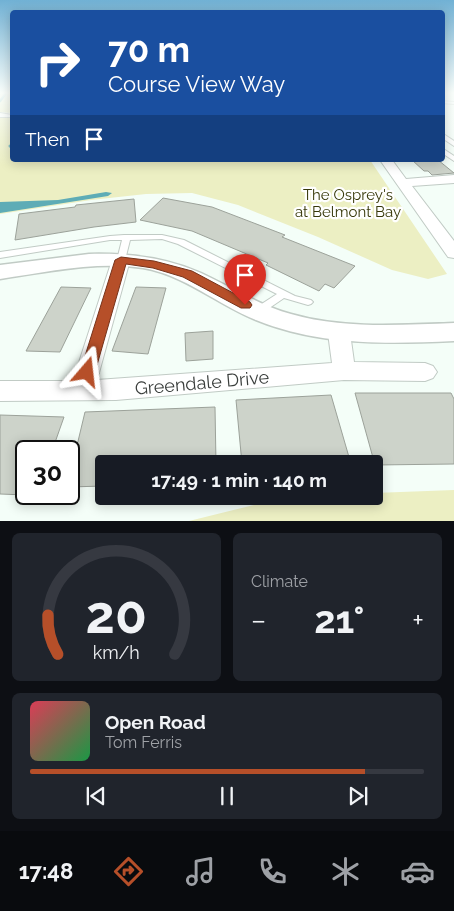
<!DOCTYPE html>
<html lang="en">
<head>
<meta charset="utf-8">
<style>
  body { margin:0; font-family:Raleway,sans-serif; background:#20242c; color:#f1f3f6; height:100vh; display:flex; flex-direction:column; font-size:19px; white-space:nowrap }
  * { box-sizing:border-box; margin:0 }
  p { font-size:16px; color:#9ea1a6 }
  .icon { flex:none; width:28px; height:28px; fill:none; stroke:currentColor; stroke-width:2; stroke-linecap:round; stroke-linejoin:round }
  .map { position:relative; height:521px; overflow:hidden }
  .drawer { display:flex; flex-direction:column; gap:12px; padding:12px; background:#0d0f14; flex:1 }
  .drawer>* { flex:none }
  .hud { position:absolute; left:10px; top:10px; width:435px; height:152px; border-radius:5px; box-shadow:0 2px 12px #0003; background:#1a4fa0; color:#fff; overflow:hidden }
  .speed { position:absolute; left:15px; top:440px; display:flex; gap:10px; font-size:25px; font-weight:700; text-align:center }
  .speed>* { display:grid; place-content:center; width:65px; height:65px; border-radius:50%; background:#171b24; box-shadow:0 2px 12px #0003; line-height:1 }
  .speed .limit { border:2px solid #111; border-radius:8px; background:#fff; color:#111 }
  .pin { position:absolute; display:grid; place-items:center; width:42px; height:42px; color:#fff; margin:-51px -21px; border-radius:50% 50% 50% 0; rotate:-45deg; box-shadow:0 0 5px #0007 }
  .pin .icon { rotate:45deg }
  .me { position:absolute; width:55px; margin:-28px; rotate:17deg; stroke-linejoin:round; filter:drop-shadow(0 0 4px #0008) }
  .turn { display:flex; align-items:center; gap:18px; height:105px; padding:0 15px; font-size:22px }
  .turn .icon { width:65px; height:65px; stroke-width:2.5 }
  .turn b { display:block; font-size:35px; line-height:42px }
  .then { display:flex; align-items:center; height:48px; padding:0 15px; background:#0003; gap:10px; font-size:19px }
  .big { font-size:38px; font-weight:700; line-height:1.1 }
  .drawer .tile { flex:1; display:flex; flex-direction:column; justify-content:center; gap:8px; min-width:0; padding:0 18px; border-radius:8px; background:#20242c }
  .drawer .dial { align-items:center; gap:0 }
  .dial svg { height:130px; overflow:visible; fill:none; stroke:#363941; stroke-width:7; stroke-linecap:round; text-anchor:middle }
  .dial text { fill:#f1f3f6; stroke:none }
  .song { display:flex; align-items:center; gap:15px }
  .cover { width:60px; height:60px; border-radius:8px; background:linear-gradient(135deg,hsl(350 70% 55%),hsl(140 70% 35%)) }
  .played { height:5px; border-radius:2px; background:linear-gradient(90deg,#b64f29 85%,#363941 85%) }
  .keys { display:flex; justify-content:space-around; direction:ltr }
  .heat { display:flex; justify-content:space-between; align-items:center; font-size:28px; direction:ltr }
  .drawer .tiles { flex:1; display:grid; gap:12px; grid-template-columns:1fr 1fr }
  .tile:last-child { grid-column:span 2 }
  .trip { position:absolute; left:95px; top:455px; width:288px; height:50px; border-radius:5px; background:#171b24; box-shadow:0 2px 12px #0003; font-weight:700; line-height:50px; text-align:center }
  .menu { display:flex; height:80px; justify-content:space-around; align-items:center; background:#090b0e; color:#9ea1a6 }
  .menu .icon { width:35px; height:35px }
  .menu .selected { color:#b64f29 }
  .menu b { font-size:22px; color:#f1f3f6 }
  .map>svg:first-child { display:block }
  .green { fill:#ecefc3 }
  .water { fill:#5eacb6 }
  .lines { fill:none; stroke-linecap:round; stroke-linejoin:round }
  .stream-far1 { stroke:#5eacb6; stroke-width:2.5 }
  .stream { stroke:#5eacb6; stroke-width:3 }
  .building { fill:#cdd3ca; stroke:#9ca29a }
  .service-casing { stroke:#c1cbc5; stroke-width:2 }
  .minor-casing { stroke:#c1cbc5; stroke-width:2 }
  .tertiary-casing { stroke:#c1cbc5; stroke-width:3 }
  .service { fill:#fff; fill-rule:evenodd }
  .minor { fill:#fff; fill-rule:evenodd }
  .tertiary { fill:#fff; fill-rule:evenodd }
  .route { fill:#b64f29; stroke:#76331b }
  .labels { text-anchor:middle; stroke-width:4.5; stroke-linejoin:round; paint-order:stroke }
  .park-label { font-size:15px; fill:#373809; stroke:#fff }
  .near-street-label { font-size:18px; fill:#393d3b; stroke:#fff }
</style>
</head>
<body>
<div class="map">
<svg width="454" height="521" viewBox="0 0 454 521">
  <rect width="100%" height="100%" fill="#f4fef8"/>
  <!-- green -->
  <path class="green" d="M0,93H12V113L0,112Z
    M0,117L12,118V160H370L447,274L428,279L392,270L318,237L238,205L192,193L146,194L91,200L0,214Z
    M454,490V521H189L290,496H374V493Z"/>
  <!-- water -->
  <path class="water" d="M106,192L112,193L108,196L0,213V202L58,200Z"/>
  <g class="lines">
    <!-- stream-far1 -->
    <path class="stream-far1" d="M0,101L6,93"/>
    <!-- stream -->
    <path class="stream" d="M10,146L12,145"/>
  </g>
  <!-- building -->
  <path class="building" d="M412,160H438L454,173L432,175L428,171H424Z
    M163,198L212,207L285,235L282,237L355,266L334,288L325,284L319,291L266,265L268,263L192,231L140,220Z
    M134,199L136,222L94,227L15,240L19,214L75,207L76,205Z
    M61,287L91,288L60,352L26,351Z
    M136,287L166,288L148,354L112,351Z
    M213,331V359L186,361L185,333Z
    M355,393H451L454,399V464L375,465Z
    M331,395L351,464H242L236,400Z
    M215,407L216,464H104V486L69,487V479L85,412Z
    M0,415L64,417L52,451H26V495L0,494Z"/>
  <g class="lines">
    <defs>
      <path id="service" d="M442,101L454,102V104L442,103Z
        M0,113L12,115V117H0Z
        M442,133L454,141V146L442,138Z
        M442,148L454,156V161L442,153Z
        M124,235H162L184,240L295,296L311,300L313,302L311,304L308,305L284,298L262,313H254L253,311L254,309L277,294L178,244L162,239L130,240L125,260L121,263L117,260L122,240H110L0,258V252L110,236Z"/>
      <path id="minor" d="M380,160H392L406,179L454,175V183L412,186L454,241V258L448,257Z
        M121,255L127,256L130,260L97,380L332,363L328,333L332,328L339,325L346,328L350,333L354,362L425,363L433,366L437,372L433,378L425,381L344,380L116,400L0,401V381H73L112,260L115,256Z"/>
      <path id="tertiary" d="M89,254C128,253 165,257 201,273C231,287 259,305 291,314C343,329 400,325 454,323V341C387,344 320,346 256,320C218,305 185,275 143,268C96,261 47,272 0,279V265Z"/>
    </defs>
    <!-- service casing -->
    <use href="#service" class="service-casing"/>
    <!-- minor casing -->
    <use href="#minor" class="minor-casing"/>
    <!-- tertiary casing -->
    <use href="#tertiary" class="tertiary-casing"/>
    <!-- service -->
    <use href="#service" class="service"/>
    <!-- minor -->
    <use href="#minor" class="minor"/>
    <!-- tertiary -->
    <use href="#tertiary" class="tertiary"/>
  </g>
  <!-- sky -->
  <linearGradient id="sky" x2="0" y2="1"><stop stop-color="#71b1d4"/><stop offset="0.56" stop-color="#fafffc"/><stop offset="1" stop-color="#fafffc" stop-opacity="0"/></linearGradient>
  <rect width="454" height="166" fill="url(#sky)"/>
  <!-- route -->
  <path class="route" d="M121,257L154,261L192,271L250,302L252,305L250,308H241L183,277L153,268L126,264L95,372L93,376L87,377L82,376L80,372L115,260Z"/>
  <g class="labels">
    <!-- park labels -->
    <g class="park-label">
      <text x="348" y="200">The Osprey's<tspan x="348" dy="17">at Belmont Bay</tspan></text>
    </g>
    <!-- near-street labels -->
    <g class="near-street-label">
      <text transform="translate(202 383) rotate(-5)" y="6">Greendale Drive</text>
    </g>
  </g>
</svg>
<div class="speed"><div class="limit">30</div></div>
<div class="pin" style="left:245px;top:305px;background:#d93025"><svg class="icon" aria-label="arrive" viewBox="0 0 24 24"><path d="M6 21V4h12l-3 4 3 4H6"/></svg></div>
<svg class="me" style="left:87px;top:372px" viewBox="-20 -20 40 40"><path d="M0-17L14 15 0 8-14 15z" fill="#b64f29" stroke="#fff" stroke-width="4"/></svg>
<div class="trip">17:49 · 1 min · 140 m</div>
<div class="hud">
<div class="turn"><svg class="icon" aria-label="right" viewBox="0 0 24 24"><path d="M7 20v-9h11M14 6l5 5-5 5"/></svg><div><b>70 m</b>Course View Way</div></div>
<div class="then">Then<svg class="icon" aria-label="arrive" viewBox="0 0 24 24"><path d="M6 21V4h12l-3 4 3 4H6"/></svg></div>
</div>
</div>
<section class="drawer">
<div class="tiles">
<div class="tile dial"><svg viewBox="0 0 100 80">
<path d="M14 69A42 42 0 1 1 86 69"/>
<path d="M14 69A42 42 0 0 1 8 45" stroke="#b64f29"/>
<text x="50" y="56" font-size="32" font-weight="700">20</text>
<text x="50" y="72" font-size="11">km/h</text>
</svg></div>
<div class="tile"><p>Climate</p>
<div class="heat"><a>−</a><b class="big">21°</b><a>+</a></div>
</div>
<div class="tile">
<div class="song"><i class="cover"></i><div><b>Open Road</b><p>Tom Ferris</p></div></div>
<div class="played"></div>
<div class="keys"><svg class="icon" aria-label="previous" viewBox="0 0 24 24"><path d="M18 5L8 12l10 7zM5 5v14"/></svg><svg class="icon" aria-label="pause" viewBox="0 0 24 24"><path d="M8 5v14M16 5v14"/></svg><svg class="icon" aria-label="next" viewBox="0 0 24 24"><path d="M6 5l10 7-10 7zM19 5v14"/></svg></div>
</div>
</div>
</section>
<nav class="menu">
<b>17:48</b>
<svg class="icon selected" aria-label="directions" viewBox="0 0 24 24"><path d="M12 3l9 9-9 9-9-9zM9 14v-3h6M13 9l2 2-2 2"/></svg>
<svg class="icon" aria-label="music" viewBox="0 0 24 24"><path d="M9 18V5l10-2v13"/><circle cx="6" cy="18" r="3"/><circle cx="16" cy="16" r="3"/></svg>
<svg class="icon" aria-label="phone" viewBox="0 0 24 24"><path d="M5 4h4l2 5-3 2q2 4 5 5l2-3 5 2v4C11 20 4 13 5 4z"/></svg>
<svg class="icon" aria-label="climate" viewBox="0 0 24 24"><path d="M12 3v18M4 7l16 10M4 17L20 7"/></svg>
<svg class="icon" aria-label="car" viewBox="0 0 24 24"><path d="M5 17H2v-5l4-1 3-4h7l3 4 3 1v5h-3M9 17h6M6 11h13"/><circle cx="7" cy="17" r="2"/><circle cx="17" cy="17" r="2"/></svg>
</nav>
</body>
</html>
